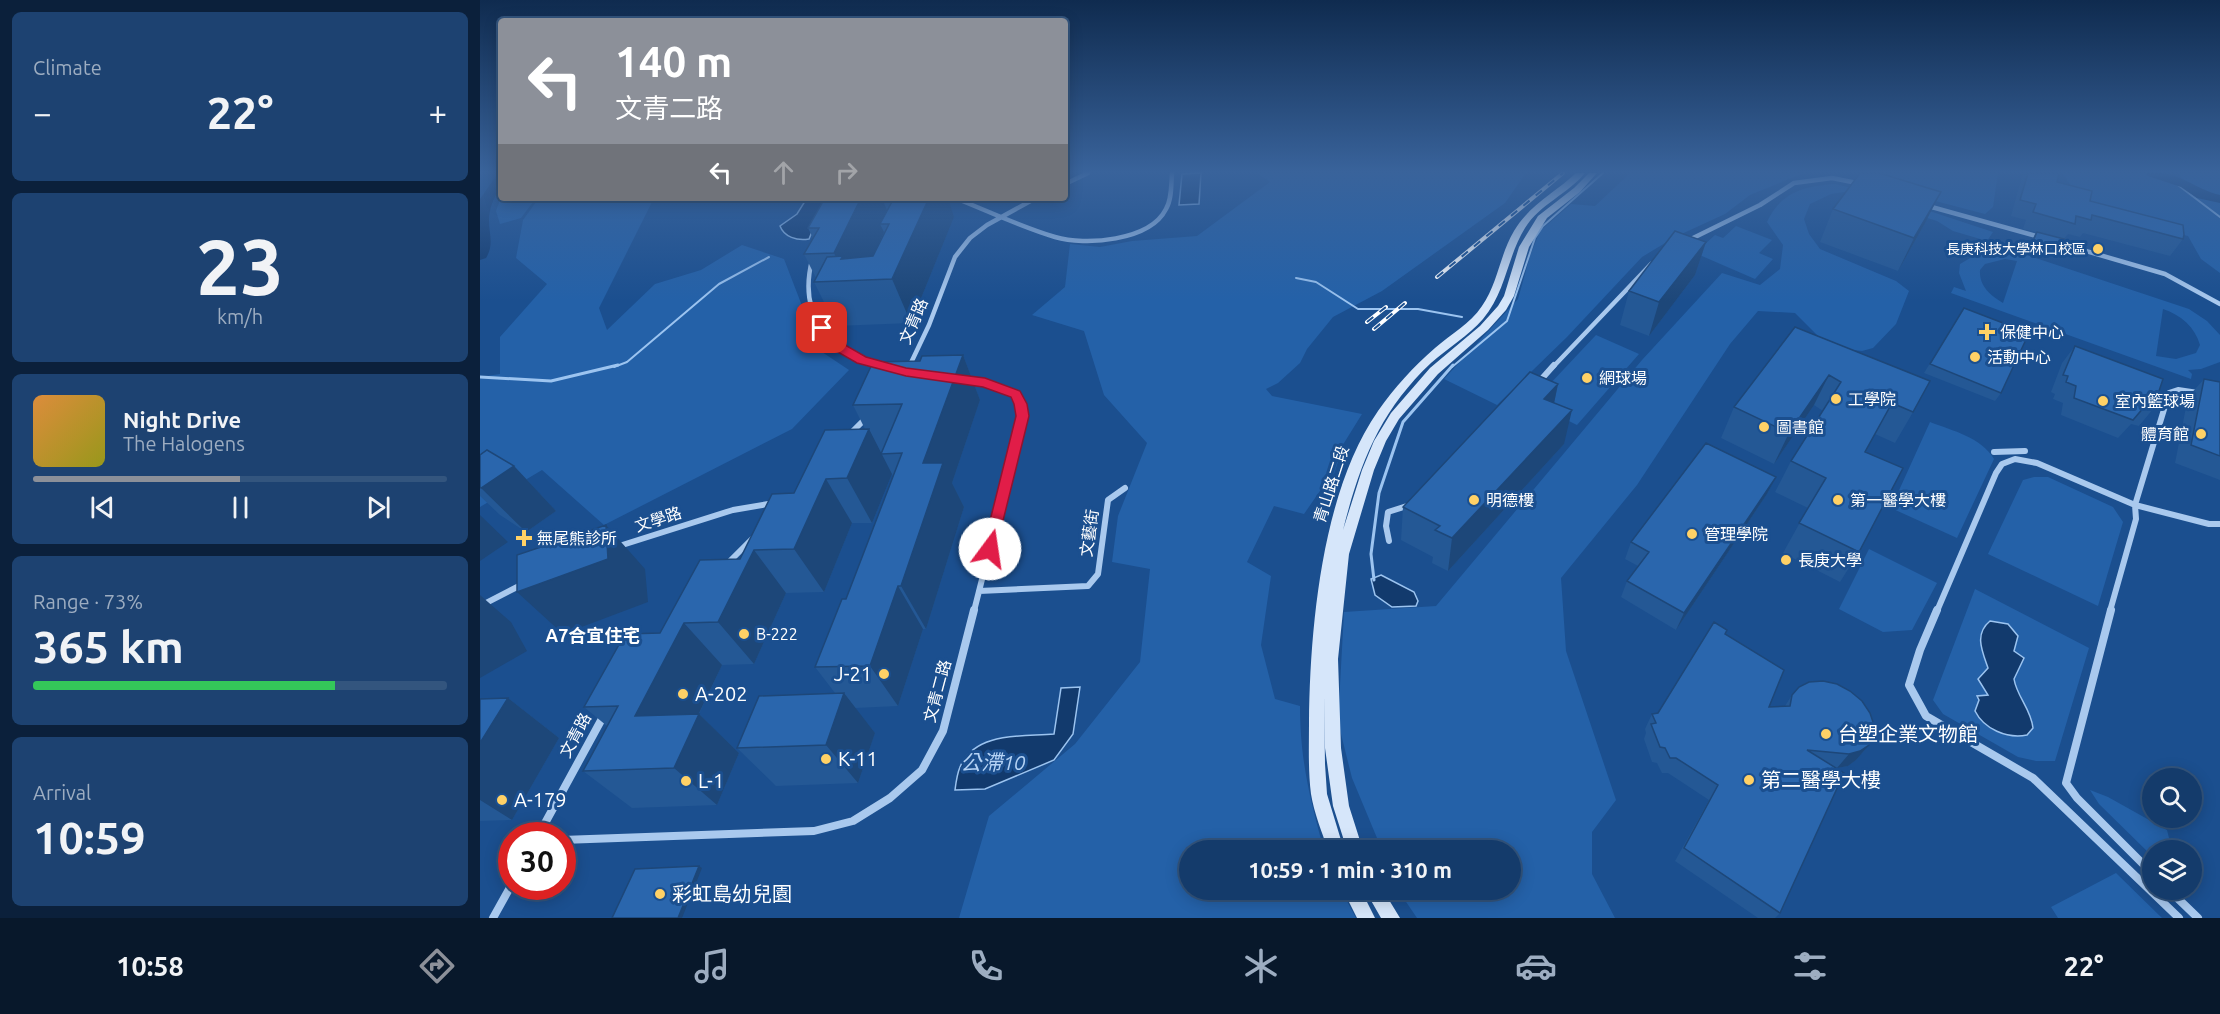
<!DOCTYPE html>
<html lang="en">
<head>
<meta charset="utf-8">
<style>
  body { margin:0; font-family:Ubuntu,"Noto Sans TC",sans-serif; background:#1d4271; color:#f1f3f6; height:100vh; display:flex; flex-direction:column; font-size:22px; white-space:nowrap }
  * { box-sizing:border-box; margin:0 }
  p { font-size:20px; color:#9dadc1 }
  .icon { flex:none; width:33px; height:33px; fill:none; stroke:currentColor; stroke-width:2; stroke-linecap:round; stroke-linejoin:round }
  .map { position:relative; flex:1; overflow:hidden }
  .details { display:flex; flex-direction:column; gap:12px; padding:12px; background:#0b203b; width:480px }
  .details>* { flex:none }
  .guide { position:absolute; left:18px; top:18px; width:570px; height:183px; border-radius:6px; box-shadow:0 3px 15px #0003,0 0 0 2px #33557e; background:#8c9099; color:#fff; overflow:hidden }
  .tools { position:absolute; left:1662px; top:768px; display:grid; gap:12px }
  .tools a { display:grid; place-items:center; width:60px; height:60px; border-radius:50%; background:#143b6b; box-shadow:0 3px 15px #0003,0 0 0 2px #33557e; font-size:30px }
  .speed { position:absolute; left:18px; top:822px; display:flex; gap:12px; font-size:30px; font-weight:700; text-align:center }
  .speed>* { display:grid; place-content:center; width:78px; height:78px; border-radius:50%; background:#143b6b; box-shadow:0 3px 15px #0003,0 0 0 2px #33557e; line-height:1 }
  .speed .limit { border:9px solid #d22; background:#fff; color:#111 }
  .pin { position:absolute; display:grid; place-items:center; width:51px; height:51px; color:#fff; margin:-26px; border-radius:12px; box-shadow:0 3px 9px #0006 }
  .me { position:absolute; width:66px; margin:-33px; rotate:14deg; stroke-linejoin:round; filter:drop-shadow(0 0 4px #0008) }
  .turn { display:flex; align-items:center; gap:21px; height:126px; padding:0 18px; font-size:27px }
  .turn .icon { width:78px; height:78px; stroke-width:2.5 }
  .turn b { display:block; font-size:42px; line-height:51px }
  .lanes { display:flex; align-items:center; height:57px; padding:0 18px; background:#0003; justify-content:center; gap:30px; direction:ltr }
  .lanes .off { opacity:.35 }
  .big { font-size:45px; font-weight:700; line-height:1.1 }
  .details .widget { flex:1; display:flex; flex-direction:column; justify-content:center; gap:9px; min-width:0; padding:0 21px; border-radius:9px; background:#1d4271 }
  .details .dial { align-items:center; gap:0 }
  .dial b { font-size:78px; line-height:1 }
  .song { display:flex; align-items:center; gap:18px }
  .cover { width:72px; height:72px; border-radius:9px; background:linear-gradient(135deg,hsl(30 70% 55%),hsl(60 70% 35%)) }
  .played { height:6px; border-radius:3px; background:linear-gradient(90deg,#8c9099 50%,#33557e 50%) }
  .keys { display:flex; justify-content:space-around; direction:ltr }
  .heat { display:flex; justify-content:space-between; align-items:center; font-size:33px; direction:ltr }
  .charge { height:9px; border-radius:4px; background:linear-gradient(90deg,#34c759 73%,#33557e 0) }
  .trip { position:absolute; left:699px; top:840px; width:342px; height:60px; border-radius:30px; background:#143b6b; box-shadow:0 3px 15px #0003,0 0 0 2px #33557e; font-weight:700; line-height:60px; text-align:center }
  .tabs { display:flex; height:96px; justify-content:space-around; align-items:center; background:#08182b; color:#9dadc1 }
  .tabs .icon { width:42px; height:42px }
  .tabs .on { color:#8c9099 }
  .tabs b { font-size:27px; color:#f1f3f6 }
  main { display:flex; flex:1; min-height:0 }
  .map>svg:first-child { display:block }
  .green { fill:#2461a8; fill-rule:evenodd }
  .water { fill:#123a6d; stroke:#9cc4f0; stroke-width:1.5 }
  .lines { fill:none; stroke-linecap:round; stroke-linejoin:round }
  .stream-far1 { stroke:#9cc4f0; stroke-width:2 }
  .stream { stroke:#9cc4f0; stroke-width:3 }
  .river { fill:#123a6d; fill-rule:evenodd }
  .street-far2 { stroke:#a9c9ee; stroke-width:4.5 }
  .street-far1 { stroke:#a9c9ee; stroke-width:6 }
  .street { stroke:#a9c9ee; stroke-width:8 }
  .secondary { fill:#d6e6fa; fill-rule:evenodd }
  .rail-casing { stroke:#fff; stroke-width:4 }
  .rail { stroke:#1b4f8f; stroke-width:2; stroke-dasharray:8; stroke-linecap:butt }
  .wall { fill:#245895 }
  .shaded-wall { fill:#1d4779 }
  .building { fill:#2a66ad; stroke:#1d4779; stroke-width:1.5 }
  .route { fill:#e11d48; stroke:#92132f; stroke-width:1.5 }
  .poi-dot { fill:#ffd166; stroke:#1b4f8f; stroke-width:2 }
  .labels { text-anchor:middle; stroke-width:6; stroke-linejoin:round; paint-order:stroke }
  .far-poi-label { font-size:14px; fill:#fff; stroke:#1b4f8f; text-anchor:end }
  .street-label { font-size:16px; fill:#fff; stroke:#1b4f8f }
  .poi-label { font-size:16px; fill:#fff; stroke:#1b4f8f; text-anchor:start }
  .neighbourhood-label { font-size:18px; font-weight:bold; fill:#fff; stroke:#1b4f8f }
  .near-poi-label { font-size:20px; fill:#fff; stroke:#1b4f8f; text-anchor:start }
  .near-water-label { font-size:21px; font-style:italic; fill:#b5d3f5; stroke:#1b4f8f }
</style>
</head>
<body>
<main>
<section class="details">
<div class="widget"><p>Climate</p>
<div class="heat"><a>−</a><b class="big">22°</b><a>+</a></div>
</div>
<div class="widget dial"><b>23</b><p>km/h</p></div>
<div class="widget">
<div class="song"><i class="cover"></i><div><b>Night Drive</b><p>The Halogens</p></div></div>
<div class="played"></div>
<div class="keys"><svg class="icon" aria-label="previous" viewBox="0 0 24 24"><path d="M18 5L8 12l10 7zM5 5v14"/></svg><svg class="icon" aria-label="pause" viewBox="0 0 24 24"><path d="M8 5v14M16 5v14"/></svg><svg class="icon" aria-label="next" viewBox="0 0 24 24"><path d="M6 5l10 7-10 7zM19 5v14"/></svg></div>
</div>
<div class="widget"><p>Range · 73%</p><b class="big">365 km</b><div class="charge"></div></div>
<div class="widget"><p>Arrival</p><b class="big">10:59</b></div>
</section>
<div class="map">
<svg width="1740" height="918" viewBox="0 0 1740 918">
  <rect width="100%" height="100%" fill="#1b4f8f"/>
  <!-- green -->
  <path class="green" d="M777,173H1046L1025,203L902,291L853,317L827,349L820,363L798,383L786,389L792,396L882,414L864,443L851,483L842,488L824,514L794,506L767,562L791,576L781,645L795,699L820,706C820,760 830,799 844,850H710V890H861L876,918H479L509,816L595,744L660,662L670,569L632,562L638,516L667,443L624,395L604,331L552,315L585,287L590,244L620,247L652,241L717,236L790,182Z
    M1147,173H1324L1270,195L1245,214L1195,237L1162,257L1087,337L1017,405L964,379L1038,299L1050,256L1060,231L1091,204L1115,206L1149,174Z
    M1385,173H1518L1513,207L1505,214L1421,192Z
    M1582,173H1663L1704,185L1699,173H1740V273L1721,259L1708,236L1625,216L1601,200Z
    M1355,184L1398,194L1513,232L1507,241L1473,231L1457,221L1364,192L1351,194L1330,204L1324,219L1329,234L1340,249L1416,281L1429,291L1416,324L1393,348L1382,351L1349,347L1315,313L1278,311L1250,344L1157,485L1081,578L1086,651L1136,800L1112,832V874L1135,918H937L918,890H1030V850H902L872,778L858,722L864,612L956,606L1162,360L1242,273L1280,285L1300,269L1303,245L1287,222C1301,192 1324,186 1355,184Z
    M21,197V198H56L41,218L20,224L16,211Z
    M59,198H174L119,308L127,330L175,284L221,270L262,245L304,259L339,350L369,370L312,429L124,525L62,470L0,507V377L20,374V337L67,284L36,258L43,220Z
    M1256,226L1292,240L1279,253L1293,259L1275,279L1215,253L1235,235L1243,238Z
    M1507,251L1544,254L1709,309L1727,321L1740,335V362L1721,369L1708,370L1712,374L1711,379L1471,293L1474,287L1486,291L1479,273L1480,264L1497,254ZM1525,259L1537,261L1523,303C1510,295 1499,286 1500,270L1505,264ZM1683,309C1701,315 1715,327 1720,345L1716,353L1696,359L1676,356Z
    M1116,335L1159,354L1097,425L1052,403Z
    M1450,422C1473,431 1501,437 1514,459L1477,538L1411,508Z
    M1554,477H1568L1633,507L1643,522L1618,606L1508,554L1543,480Z
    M1389,549L1457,583L1432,630L1403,632L1359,609Z
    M1495,589L1609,648L1575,761H1556L1538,757L1463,714L1453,700Z
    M1610,790L1628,797L1687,830L1689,838L1700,850H1672V856L1619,804Z
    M1636,873L1682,918H1578L1571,907Z"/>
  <!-- water -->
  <path class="water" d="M721,173L719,204L699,205L702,174Z
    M327,198H357L334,227L329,239C317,241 304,237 300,226L317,214Z
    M901,575L934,592L938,601L936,606L912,607L895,595L891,579Z
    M1510,621L1528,624L1538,636L1534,651L1544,658L1534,679C1537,697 1551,709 1553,728L1547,735C1527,739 1504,729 1495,711L1499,700L1497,696L1508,695L1498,679L1508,668C1502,651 1494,634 1510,621Z
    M600,687L593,734L574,760L505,789L475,790C476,782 477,774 480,767C495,731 543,737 574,734L581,688Z"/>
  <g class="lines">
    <!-- stream-far1 -->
    <path class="stream-far1" d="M1686,176L1740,217
      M0,229H3
      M816,278L836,282L878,309H938L982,317
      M134,367L147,362L239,284L289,257
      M972,367L1027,321L1055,238L1063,226L1123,173"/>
    <!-- stream -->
    <path class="stream" d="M0,377L71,381L138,365
      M894,580L891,554L899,493L923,422L973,365"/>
    <!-- river -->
    <path class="river" d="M1666,173C1701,170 1711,188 1740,195V203L1717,198L1701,187L1668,176Z
      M21,175C21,191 13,196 10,211C6,229 16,242 6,258L0,260V199L16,176Z"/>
    <!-- street-far2 -->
    <path class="street-far2" d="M585,184L608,173
      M475,198C508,211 541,227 575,237C605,246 670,241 686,209C692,199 691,185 692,173
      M1448,206L1560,237
      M1207,241L1280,205L1314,183L1352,178L1382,184
      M1575,242L1685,274L1740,304
      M332,260C318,316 348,350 400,365
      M429,367L449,325L475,257L490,238L507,225L556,198
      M1073,367L1171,264"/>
    <!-- street-far1 -->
    <path class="street-far1" d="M428,368L429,365
      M486,380L505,382L535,394L540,408V429L494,611
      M1058,383L1074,365
      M371,433L387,417
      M1514,452L1545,451
      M909,541L906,526L908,512L930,505
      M136,547L253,510L294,503
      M247,564L272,539
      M499,591L608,586L618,574L628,500L645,488
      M0,606L43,584
      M1457,611L1516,473L1522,464L1535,459L1557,463L1655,505L1729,524H1740
      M1630,611L1656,519L1655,505L1689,393L1698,390L1718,393"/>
    <!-- street -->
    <path class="street" d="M1457,610L1440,650L1429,685L1446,716L1553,778L1699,918
      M1631,610L1586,783L1597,798L1672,873
      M58,836L124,715
      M82,840L334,831L373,821L410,798L442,770L463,731L494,610
      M1689,890L1718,918
      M13,918L32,884"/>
    <!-- secondary -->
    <path class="secondary" d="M1096,173H1105C1088,194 1060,204 1045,228C1027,257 1026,292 1003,319C988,336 968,348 951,363C900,411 880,463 863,530L882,470L894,441L911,413L950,368L1000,326L1018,306L1024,296L1039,247L1058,216L1094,188L1109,173H1117L1100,192L1067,218L1049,247L1034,296L1026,310L1008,330L958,374L919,419L906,441L894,470L869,554L858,659L861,748L869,806L883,850H867L853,806L845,748L844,694L845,764L847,794L864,850H848C842,832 834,813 831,794C828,770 829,746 829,722C830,627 842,491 898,411C914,388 934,366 955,348C971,334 990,324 1002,306C1018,283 1020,254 1034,231C1049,205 1076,192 1096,173Z
      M863,890H881L895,918H877Z
      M885,890H903L920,918H901Z"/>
    <defs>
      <path id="rail" d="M957,277L1083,173
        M887,322L906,307
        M894,329L925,303"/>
    </defs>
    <!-- rail casing -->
    <use href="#rail" class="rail-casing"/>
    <!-- rail -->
    <use href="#rail" class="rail"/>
  </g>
  <!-- wall -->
  <path class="wall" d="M1543,173H1579L1577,182L1610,201L1703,239L1690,256L1603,233L1600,237L1588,234L1583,240L1580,249L1574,258L1548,249L1556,232L1543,229L1546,220L1531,216Z
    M345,198H468L474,217L431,323L356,326L334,282L336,278L324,254L333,238L328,228Z
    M1353,209L1444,225L1418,271L1340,242Z
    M1226,242L1215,275L1169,336L1140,325L1149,291Z
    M1484,308L1521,393L1515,401L1444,373Z
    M1315,327L1433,412L1415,443L1395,434L1385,452L1379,552L1360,582L1303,553L1328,508L1295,492L1311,461L1343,411L1334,405L1294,464L1241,438L1254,407Z
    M1595,346L1673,409L1659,426L1651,424L1638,438L1581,415L1583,403L1573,399L1575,394L1571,392L1582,363Z
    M483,355L500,400L472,483L484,507L446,629H443L418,706L375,708L395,733L378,783L296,786L257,748L355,693L335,667L366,599L413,476L412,474L392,523H372L344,592L306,593L274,664L242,665L219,714L259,753L237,805L152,808L103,771L127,726L104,707L180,633L260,559L314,493L385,429L373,405L440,361Z
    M1724,379L1740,382V480L1695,463L1708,397Z
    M1078,384L1074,403L1084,444L968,571L952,563L953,557L921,540L923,507Z
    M0,455L34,466L76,511L46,532L20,515L0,496Z
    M1296,477L1287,494L1196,630L1141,597L1147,581L1158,566L1145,559L1151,542Z
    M1312,695L1389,745L1376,760L1368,766L1357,768L1300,913L1295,918H1278L1195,861L1229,800L1188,773H1182L1177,763L1172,762L1164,739L1166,733L1165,729L1172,714L1305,706Z
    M28,698L79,738L32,820L0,821V699Z"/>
  <!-- shaded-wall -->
  <path class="shaded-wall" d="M1461,192L1444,225L1418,271L1434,238Z
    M381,198H402L410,218L400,224L404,232L383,280H367L354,253Z
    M449,198H468L474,217L431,323L412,279Z
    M1226,242L1215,275L1169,336L1179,302Z
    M483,355L500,400L472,483L484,507L446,629L421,586L443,463Z
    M1349,375L1334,405L1294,464L1309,433Z
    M1078,384L1071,418L1064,399Z
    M1092,410L1084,444L968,571L972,538Z
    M389,429L412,474L392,523L367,478Z
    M34,466L76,511L46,532L1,488Z
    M1296,477L1287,494L1196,630L1204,613Z
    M346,479L372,523L344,592L314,549Z
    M0,515L28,542L0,561Z
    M126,525L165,569L168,602L83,634L37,592Z
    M274,550L306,593L274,664L238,622Z
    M418,586L443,629L418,706L390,666Z
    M0,595L31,622L47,651L0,678Z
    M204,623L242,665L199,755L155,716Z
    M364,693L395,733L378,783L346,745Z
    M28,698L79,738L32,820L0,800V743Z
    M219,714L259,753L237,805L194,768Z
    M1389,745L1376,760L1368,766L1357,768L1369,754Z
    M219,866L222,868L202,918H198Z"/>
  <!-- building -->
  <path class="building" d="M1380,173H1399L1461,192L1434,238L1353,209Z
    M1548,173H1579L1577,182L1612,191L1610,201L1703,225L1704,235L1703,239L1612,215L1611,220L1596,216L1595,224L1553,212L1556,204L1540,200Z
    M345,198H381L354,253L324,254L339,228H328Z
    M414,198H449L412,279L334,282L347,257L363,256L361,259L393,256L409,224H400Z
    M1195,231L1226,242L1179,302L1149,291Z
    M1557,232L1584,239L1580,249L1553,241Z
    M1484,308L1549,333L1521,393L1450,364Z
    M1315,327L1450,381L1433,412L1412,403L1385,452L1423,468L1379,552L1319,523L1346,478L1311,461L1361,382L1349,375L1309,433L1254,407Z
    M1595,346L1683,379L1673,409L1665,406L1653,420L1594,398L1596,386L1586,382L1588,376L1583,375Z
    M483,355L443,463H463L421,586H418L390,666L335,667L362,599H366L422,453L401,454L422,404L373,405L393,362L440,361L442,356Z
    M1050,372L1078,384L1064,399L1092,410L972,538L955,530L960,526L923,507Z
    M1724,379L1740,382V456L1711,445Z
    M389,429L367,478L346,479L314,549L274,550L238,622L204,623L155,716L219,714L194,768L103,771L138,706L104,707L145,634L180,633L220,560L260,559L292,494L314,493L345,430Z
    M1226,443L1296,477L1204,613L1147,581L1169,552L1151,542Z
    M7,450L34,466L1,488L0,487V455Z
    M126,525L128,559L37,592V555Z
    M1234,622L1247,630L1245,634L1304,670L1289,707L1310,706L1312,695L1319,687L1329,682L1343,681L1357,684L1370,691L1382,701L1390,713L1394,725L1393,736L1389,745L1380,751L1369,754L1327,750L1364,773L1300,913L1204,848L1238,785L1196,758H1190L1185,748L1180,747L1171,724L1176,723L1172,714L1178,713Z
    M364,693L346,745L257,748L279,696Z
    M28,698L0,743V699Z
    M219,866L198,918H132L155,869Z"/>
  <!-- sky -->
  <linearGradient id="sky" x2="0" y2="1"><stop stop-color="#0f2b4f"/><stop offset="0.57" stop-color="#39639b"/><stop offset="1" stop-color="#39639b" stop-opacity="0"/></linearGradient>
  <rect width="1740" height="301" fill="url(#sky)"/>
  <!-- route -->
  <path class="route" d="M342,325L346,326L358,341L386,357L426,368L505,378L540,391L547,404L549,416L515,553H505L503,549L536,416L534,404L531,397L503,387L426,376L377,363L349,347L336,328Z"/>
  <!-- markers -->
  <g class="poi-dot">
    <circle cx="1618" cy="249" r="6"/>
    <path d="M1504 323h6v6h6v6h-6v6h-6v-6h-6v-6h6z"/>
    <circle cx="1495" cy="357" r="6"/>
    <circle cx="1107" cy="378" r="6"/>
    <circle cx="1356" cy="399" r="6"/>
    <circle cx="1623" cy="401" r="6"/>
    <circle cx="1284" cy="427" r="6"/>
    <circle cx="1721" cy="434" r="6"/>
    <circle cx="994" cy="500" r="6"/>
    <circle cx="1358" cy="500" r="6"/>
    <circle cx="1212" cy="534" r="6"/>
    <path d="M41 529h6v6h6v6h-6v6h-6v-6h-6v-6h6z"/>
    <circle cx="1306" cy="560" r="6"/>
    <circle cx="264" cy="634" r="6"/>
    <circle cx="404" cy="674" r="6"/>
    <circle cx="203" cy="694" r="6"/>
    <circle cx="1346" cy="734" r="6"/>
    <circle cx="346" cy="759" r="6"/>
    <circle cx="1269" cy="780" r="6"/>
    <circle cx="206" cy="781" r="6"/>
    <circle cx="22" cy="800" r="6"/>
    <circle cx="180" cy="894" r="6"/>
  </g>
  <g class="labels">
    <!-- far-poi labels -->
    <g class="far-poi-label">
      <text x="1606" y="254">長庚科技大學林口校區</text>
    </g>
    <!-- street labels -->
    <g class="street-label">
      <text transform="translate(433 321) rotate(-67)" y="6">文青路</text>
      <text transform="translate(851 484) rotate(-72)" y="6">青山路二段</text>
      <text transform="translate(178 519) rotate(-18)" y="6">文學路</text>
      <text transform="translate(609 533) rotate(-82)" y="6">文藝街</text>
      <text transform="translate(457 691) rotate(-75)" y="6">文青二路</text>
      <text transform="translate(95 735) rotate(-62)" y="6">文青路</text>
    </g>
    <!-- poi labels -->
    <g class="poi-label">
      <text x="1520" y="338">保健中心</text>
      <text x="1507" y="363">活動中心</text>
      <text x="1119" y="384">網球場</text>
      <text x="1368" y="405">工學院</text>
      <text x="1635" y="407">室內籃球場</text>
      <text x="1296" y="433">圖書館</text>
      <text x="1709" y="440" text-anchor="end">體育館</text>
      <text x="1006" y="506">明德樓</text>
      <text x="1370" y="506">第一醫學大樓</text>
      <text x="1224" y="540">管理學院</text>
      <text x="57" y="544">無尾熊診所</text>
      <text x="1318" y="566">長庚大學</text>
      <text x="276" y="640">B-222</text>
    </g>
    <!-- neighbourhood labels -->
    <g class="neighbourhood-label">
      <text x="113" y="642">A7合宜住宅</text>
    </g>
    <!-- near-poi labels -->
    <g class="near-poi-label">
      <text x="392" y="681" text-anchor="end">J-21</text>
      <text x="215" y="701">A-202</text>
      <text x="1358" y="741">台塑企業文物館</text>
      <text x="358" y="766">K-11</text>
      <text x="1281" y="787">第二醫學大樓</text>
      <text x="218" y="788">L-1</text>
      <text x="34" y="807">A-179</text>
      <text x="192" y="901">彩虹島幼兒園</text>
    </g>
    <!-- near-water labels -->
    <g class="near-water-label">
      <text x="513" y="770">公滯10</text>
    </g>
  </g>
</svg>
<div class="tools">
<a><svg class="icon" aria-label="search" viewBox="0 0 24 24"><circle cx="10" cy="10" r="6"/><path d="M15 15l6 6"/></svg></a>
<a><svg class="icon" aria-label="layers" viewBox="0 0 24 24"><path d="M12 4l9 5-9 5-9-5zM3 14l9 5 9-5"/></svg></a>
</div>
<div class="speed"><div class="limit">30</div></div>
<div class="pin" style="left:342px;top:328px;background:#d93025"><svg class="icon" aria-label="arrive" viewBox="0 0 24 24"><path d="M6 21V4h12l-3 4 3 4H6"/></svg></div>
<svg class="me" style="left:510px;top:549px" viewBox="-20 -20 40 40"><circle r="19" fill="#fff"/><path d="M0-13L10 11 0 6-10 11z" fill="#e11d48"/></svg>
<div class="trip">10:59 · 1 min · 310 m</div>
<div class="guide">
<div class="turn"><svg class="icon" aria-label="left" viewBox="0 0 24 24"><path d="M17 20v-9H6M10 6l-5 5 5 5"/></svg><div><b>140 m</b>文青二路</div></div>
<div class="lanes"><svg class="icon" aria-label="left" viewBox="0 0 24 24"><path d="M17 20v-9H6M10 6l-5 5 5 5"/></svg><svg class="icon off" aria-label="ahead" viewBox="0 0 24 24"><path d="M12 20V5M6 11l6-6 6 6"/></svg><svg class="icon off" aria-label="right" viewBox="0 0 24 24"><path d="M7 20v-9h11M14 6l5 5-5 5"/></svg></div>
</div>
</div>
</main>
<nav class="tabs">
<b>10:58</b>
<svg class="icon on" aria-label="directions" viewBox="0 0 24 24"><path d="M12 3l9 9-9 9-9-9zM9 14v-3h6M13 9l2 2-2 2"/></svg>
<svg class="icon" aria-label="music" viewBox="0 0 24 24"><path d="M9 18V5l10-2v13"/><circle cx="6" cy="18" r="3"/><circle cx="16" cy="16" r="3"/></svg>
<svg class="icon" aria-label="phone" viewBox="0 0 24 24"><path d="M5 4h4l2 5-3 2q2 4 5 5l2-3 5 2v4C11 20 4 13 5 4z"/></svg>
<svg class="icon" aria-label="climate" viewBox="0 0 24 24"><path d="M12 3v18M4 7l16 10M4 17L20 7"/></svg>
<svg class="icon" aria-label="car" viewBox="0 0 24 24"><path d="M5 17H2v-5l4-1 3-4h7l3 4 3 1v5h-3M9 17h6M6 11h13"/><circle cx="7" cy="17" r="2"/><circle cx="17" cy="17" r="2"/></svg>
<svg class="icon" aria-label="filters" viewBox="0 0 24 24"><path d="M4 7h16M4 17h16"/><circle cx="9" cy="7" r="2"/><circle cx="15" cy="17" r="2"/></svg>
<b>22°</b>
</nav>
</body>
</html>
